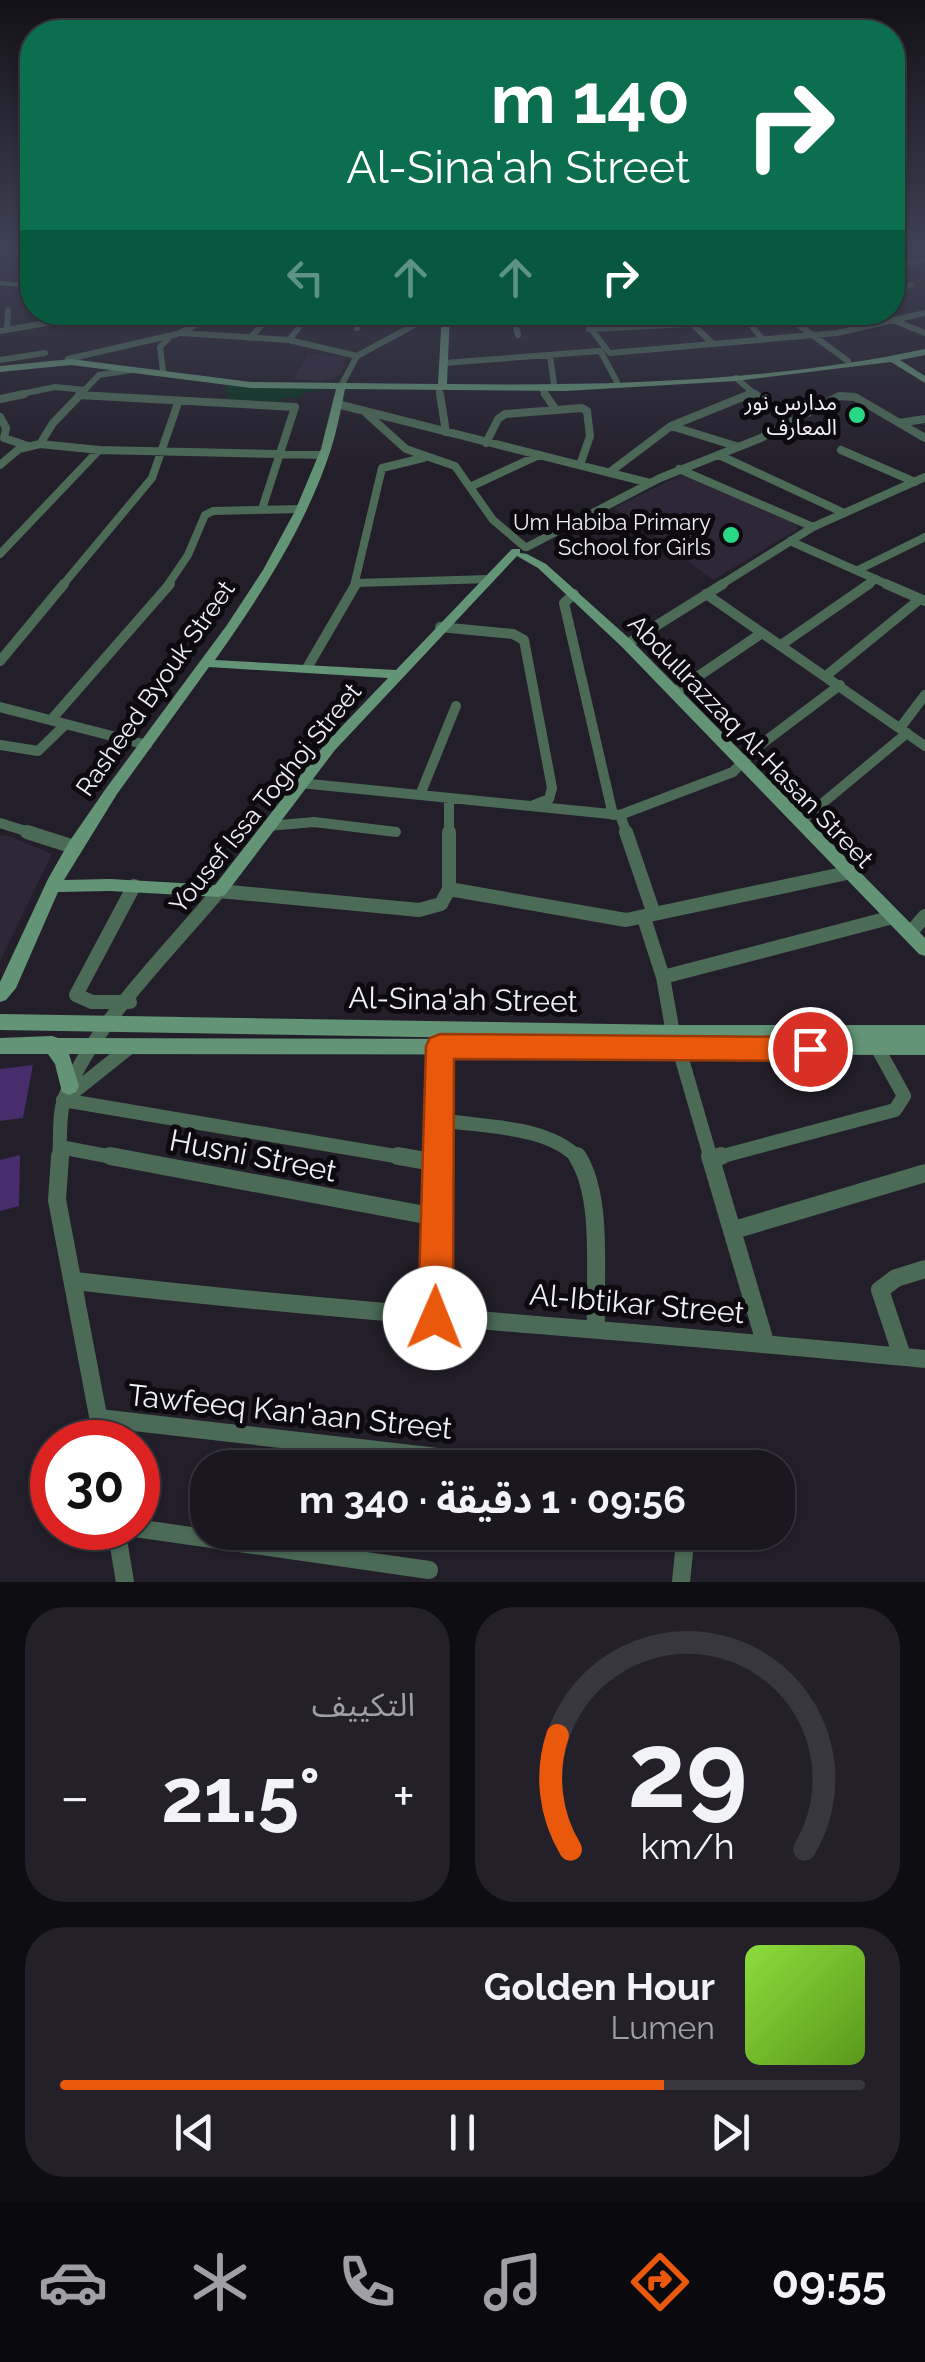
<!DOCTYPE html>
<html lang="ar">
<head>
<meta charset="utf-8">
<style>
  body { margin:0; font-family:Raleway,"Noto Sans Arabic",sans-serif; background:#232029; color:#f1f3f6; direction:rtl; height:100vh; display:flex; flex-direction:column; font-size:38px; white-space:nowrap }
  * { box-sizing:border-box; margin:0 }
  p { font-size:32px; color:#9f9fa5 }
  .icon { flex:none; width:55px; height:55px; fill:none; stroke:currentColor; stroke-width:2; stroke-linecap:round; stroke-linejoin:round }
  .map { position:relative; height:1582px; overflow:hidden; direction:ltr }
  .side { display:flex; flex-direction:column; gap:25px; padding:25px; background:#0e0d12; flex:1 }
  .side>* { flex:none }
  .banner { position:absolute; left:20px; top:20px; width:885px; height:305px; border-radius:40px; box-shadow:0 2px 8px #0004,0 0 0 2px #38363e; direction:rtl; background:#0b6e4f; color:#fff; overflow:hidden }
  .speed { position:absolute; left:30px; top:1420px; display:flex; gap:20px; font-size:50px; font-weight:700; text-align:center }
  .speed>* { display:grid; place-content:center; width:130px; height:130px; border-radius:50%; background:#1a1720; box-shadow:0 2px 8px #0004,0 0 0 2px #38363e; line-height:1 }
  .speed .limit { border:15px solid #d22; background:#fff; color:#111 }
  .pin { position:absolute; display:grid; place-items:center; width:85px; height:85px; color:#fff; margin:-42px; border:5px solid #fff; border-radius:50%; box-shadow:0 2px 10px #0007 }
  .me { position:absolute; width:110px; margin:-55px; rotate:1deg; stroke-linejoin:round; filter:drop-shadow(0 0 8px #0008) }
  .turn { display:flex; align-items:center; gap:35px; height:210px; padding:0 50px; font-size:45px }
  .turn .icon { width:130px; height:130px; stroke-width:2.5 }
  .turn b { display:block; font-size:70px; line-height:85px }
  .lanes { display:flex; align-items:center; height:95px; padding:0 50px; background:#0003; justify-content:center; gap:50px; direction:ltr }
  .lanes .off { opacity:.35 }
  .big { font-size:75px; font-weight:700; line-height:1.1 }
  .side .tile { flex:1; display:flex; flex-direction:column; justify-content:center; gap:15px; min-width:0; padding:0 35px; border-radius:40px; background:#232029 }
  .side .dial { align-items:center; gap:0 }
  .dial svg { height:260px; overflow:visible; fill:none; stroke:#38363e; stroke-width:7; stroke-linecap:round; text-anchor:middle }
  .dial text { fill:#f1f3f6; stroke:none }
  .song { display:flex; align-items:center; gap:30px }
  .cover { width:120px; height:120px; border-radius:15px; background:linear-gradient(135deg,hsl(90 70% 55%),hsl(90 70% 35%)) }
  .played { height:10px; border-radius:5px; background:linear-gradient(90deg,#ea580c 75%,#38363e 75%) }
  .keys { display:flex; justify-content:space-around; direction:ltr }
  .heat { display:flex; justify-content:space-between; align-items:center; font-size:55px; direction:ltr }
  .side .tiles { flex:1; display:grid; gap:25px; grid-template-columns:1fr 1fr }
  .tile:last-child { grid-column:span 2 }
  .trip { position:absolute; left:190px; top:1450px; width:605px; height:100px; border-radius:40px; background:#1a1720; box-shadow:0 2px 8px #0004,0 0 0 2px #38363e; font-weight:700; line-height:100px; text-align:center; direction:rtl }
  .tab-bar { display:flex; height:160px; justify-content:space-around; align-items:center; background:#0a090d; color:#9f9fa5 }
  .tab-bar .icon { width:70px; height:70px }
  .tab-bar .on { color:#ea580c }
  .tab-bar b { font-size:45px; color:#f1f3f6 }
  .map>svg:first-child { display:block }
  .built { fill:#2d2738 }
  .green { fill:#08351e }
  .building { fill:#472d6b }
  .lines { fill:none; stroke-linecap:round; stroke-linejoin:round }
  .street-far4 { stroke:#4c6b57; stroke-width:6 }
  .street-far3 { stroke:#4c6b57; stroke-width:8 }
  .street-far2 { stroke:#4c6b57; stroke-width:10 }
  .street-far1 { stroke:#4c6b57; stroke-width:14 }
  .street { stroke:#4c6b57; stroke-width:18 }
  .secondary { fill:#639475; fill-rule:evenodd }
  .route { fill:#ea580c; stroke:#983908; stroke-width:2.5 }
  .poi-dot { fill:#27d885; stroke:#0c0a0f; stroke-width:4 }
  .labels { text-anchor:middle; stroke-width:10; stroke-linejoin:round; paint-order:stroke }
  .far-poi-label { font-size:22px; fill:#f0eef6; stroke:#0c0a0f; text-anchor:end }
  .street-label { font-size:25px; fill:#f0eef6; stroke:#0c0a0f }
  .near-street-label { font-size:30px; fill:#f0eef6; stroke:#0c0a0f }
</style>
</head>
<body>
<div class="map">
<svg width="925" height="1582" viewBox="0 0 925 1582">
  <rect width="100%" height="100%" fill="#231f2a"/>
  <!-- built -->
  <path class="built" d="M308,354L346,357L341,375L322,381L293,379Z
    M681,475L744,500L797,524L798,529L713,580L662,542L721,510L660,539L613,508Z
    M6,835L52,854L0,961V836Z"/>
  <!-- green -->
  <path class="green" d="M224,385L321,390L305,393L299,398H282L280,404L231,403Z"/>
  <!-- building -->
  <path class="building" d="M33,1065L23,1118L0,1121V1069Z
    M20,1155L19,1206L0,1211V1160Z"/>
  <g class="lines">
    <!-- street-far4 -->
    <path class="street-far4" d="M892,265L925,260
      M892,289L911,285
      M513,312L518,335
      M578,312L607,350
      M680,312L713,344
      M781,312L848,361
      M895,321L925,333
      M751,325L763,340
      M357,328L366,314L392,313
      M589,329L692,324
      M7,330L8,310
      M0,331L87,316
      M181,333L289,340L357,356
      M250,338L269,317
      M289,340L311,312
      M610,353L837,333L925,313
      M602,354L617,382
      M550,356L554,384
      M68,359L177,334L224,312
      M0,360L45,353
      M444,363L600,351
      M163,371L160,347L168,339
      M736,378L757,396
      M342,384L357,356L438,312
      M439,389L440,396
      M542,389L547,396
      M79,395L103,396
      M12,396L55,387L85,390
      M79,396L99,375L132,370
      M744,396L752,393
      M838,396H844"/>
    <!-- street-far3 -->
    <path class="street-far3" d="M440,394L446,432
      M545,394L556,410
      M755,394L790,424
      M79,395L295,407L262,509
      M0,399L24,394
      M341,405L650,483
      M366,413L406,449L455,466L493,520L525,547
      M0,417L6,428L4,438L28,446
      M899,423L925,419
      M671,426L739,447
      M486,443L498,419L505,414L582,408L587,411L590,436L580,465
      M40,444L53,423L81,394
      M841,450L915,482
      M719,455L844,513
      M0,465L19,449L40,444L99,450L323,455
      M679,469L813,527
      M610,472L671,426L750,394
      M470,487L539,455
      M790,541L891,586
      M527,547L660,478L761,438L839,396L855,397L925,438
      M0,554L99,450
      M858,570L925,537
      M356,583L490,579
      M62,586L152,478L178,403
      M167,586L188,555L205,515L213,511L301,509
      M354,586L382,468L423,458
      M719,586L813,527L925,477
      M866,586L876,579"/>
    <!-- street-far2 -->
    <path class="street-far2" d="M886,584L925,601
      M574,594L564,603L613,815
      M706,594L925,746
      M440,627L513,634L524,640L552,788L549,799L534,805
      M627,644L723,584
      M781,645L869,584
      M0,661L64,584
      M307,668L356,584
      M827,675L920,599
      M675,692L762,633
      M0,707L147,745
      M51,720L170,584
      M900,728L925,695
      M0,745L38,751L66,724
      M300,783L620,815L733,772L755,749L840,685
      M420,795L456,706
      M449,798V834
      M620,815L627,834
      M800,822L907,733
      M0,823L35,834
      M268,826L314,822L396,832"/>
    <!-- street-far1 -->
    <path class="street-far1" d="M27,832L74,847
      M626,832L654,914
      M449,889L626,920L847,873
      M644,918L663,977L673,1033
      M910,933L925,916
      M663,977L893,917
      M130,1002H92L76,995L134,886
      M679,1049L711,1159
      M66,1098L130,1047
      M63,1100L413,1159
      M440,1120C482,1127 548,1125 579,1159
      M60,1147L123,1159
      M59,1159C61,1140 58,1114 65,1097C91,1027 171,949 219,891L419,910L441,904L449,889V832
      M438,1159L440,1046
      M712,1159L895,1110L904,1096L877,1047"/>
    <!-- street -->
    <path class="street" d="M60,1156L57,1200L103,1442
      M110,1156L436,1217
      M398,1156L438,1163
      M577,1156C604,1197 594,1278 596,1327
      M710,1156L765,1342
      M711,1159L721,1156
      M734,1230L925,1173
      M75,1281C358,1314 642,1331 925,1359
      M435,1317L438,1156
      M902,1356L880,1290L896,1278L925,1269
      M99,1418L534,1468
      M116,1528L125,1582
      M135,1528L429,1570
      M681,1582L686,1532"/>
    <!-- secondary -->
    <path class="secondary" d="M0,281L32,284V288L0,285Z
      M442,312H450L447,384C606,386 770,382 925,349V355L900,360L925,376V383L891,362L736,381L565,391L345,389C341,409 337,430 331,449C306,526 261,595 215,660L396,670L512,549H520V553L527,554L546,564L632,641L925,938V956L919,954L622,647L538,568L517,556L335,750L225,895L219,897L110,891L58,892L16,988L6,1000L0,1002V982L48,879L69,842L107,787L227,625L263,570L295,511L321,449L336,389L251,388L71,365L0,372V366L71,359L251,382L438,384ZM209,667L388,678L325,744L215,885L110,879L64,880L117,794Z
      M0,1014L673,1025H925V1055L69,1054L79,1086L76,1092L69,1095L62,1092L55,1064L48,1054H0V1038L52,1036L58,1038L534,1039L0,1030Z"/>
  </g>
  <!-- sky -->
  <linearGradient id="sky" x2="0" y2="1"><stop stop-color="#131117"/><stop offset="0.53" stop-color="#3f4255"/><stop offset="1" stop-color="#3f4255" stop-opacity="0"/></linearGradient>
  <rect width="925" height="471" fill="url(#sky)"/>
  <!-- route -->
  <path class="route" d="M440,1034L810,1037L820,1040L824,1049L820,1057L810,1061L454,1059L453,1318L447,1330L435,1335L423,1330L418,1318L426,1046L430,1038Z"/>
  <!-- markers -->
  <g class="poi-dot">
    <circle cx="857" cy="415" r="10"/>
    <circle cx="731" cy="535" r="10"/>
  </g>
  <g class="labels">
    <!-- far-poi labels -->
    <g class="far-poi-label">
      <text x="837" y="410">مدارس نور<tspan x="837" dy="25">المعارف</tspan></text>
      <text x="711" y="530">Um Habiba Primary<tspan x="711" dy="25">School for Girls</tspan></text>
    </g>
    <!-- street labels -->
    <g class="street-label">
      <text transform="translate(155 688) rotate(-55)" y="9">Rasheed Byouk Street</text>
      <text transform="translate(751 741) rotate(46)" y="9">Abdullrazzaq Al-Hasan Street</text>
      <text transform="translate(265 798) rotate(-51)" y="9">Yousef Issa Toghoj Street</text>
    </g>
    <!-- near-street labels -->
    <g class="near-street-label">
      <text transform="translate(463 1000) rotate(1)" y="10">Al-Sina'ah Street</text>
      <text transform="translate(253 1156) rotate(11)" y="10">Husni Street</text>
      <text transform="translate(637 1304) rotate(5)" y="10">Al-Ibtikar Street</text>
      <text transform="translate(290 1412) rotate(6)" y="10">Tawfeeq Kan'aan Street</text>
    </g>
  </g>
</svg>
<div class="speed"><div class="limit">30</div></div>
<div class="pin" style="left:810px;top:1049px;background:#d93025"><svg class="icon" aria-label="arrive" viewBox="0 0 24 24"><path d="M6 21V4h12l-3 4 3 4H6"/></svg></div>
<svg class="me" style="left:435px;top:1318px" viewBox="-20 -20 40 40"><circle r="19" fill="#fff"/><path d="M0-13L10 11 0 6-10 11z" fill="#ea580c"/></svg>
<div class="trip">09:56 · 1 دقيقة · 340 m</div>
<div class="banner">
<div class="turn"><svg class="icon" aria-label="right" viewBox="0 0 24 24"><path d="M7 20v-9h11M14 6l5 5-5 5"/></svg><div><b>140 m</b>Al-Sina'ah Street</div></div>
<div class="lanes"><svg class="icon off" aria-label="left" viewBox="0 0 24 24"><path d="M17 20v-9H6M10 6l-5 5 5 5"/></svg><svg class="icon off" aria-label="ahead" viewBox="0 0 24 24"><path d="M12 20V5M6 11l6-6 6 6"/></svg><svg class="icon off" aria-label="ahead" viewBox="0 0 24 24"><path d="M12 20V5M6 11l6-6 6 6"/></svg><svg class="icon" aria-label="right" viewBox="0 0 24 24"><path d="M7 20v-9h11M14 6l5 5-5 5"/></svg></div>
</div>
</div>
<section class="side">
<div class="tiles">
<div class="tile dial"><svg viewBox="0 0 100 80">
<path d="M14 69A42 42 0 1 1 86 69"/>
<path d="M14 69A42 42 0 0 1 10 34" stroke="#ea580c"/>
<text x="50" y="56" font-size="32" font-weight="700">29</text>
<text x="50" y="72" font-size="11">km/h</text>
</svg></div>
<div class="tile"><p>التكييف</p>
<div class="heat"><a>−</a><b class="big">21.5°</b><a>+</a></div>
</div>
<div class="tile">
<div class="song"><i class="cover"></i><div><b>Golden Hour</b><p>Lumen</p></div></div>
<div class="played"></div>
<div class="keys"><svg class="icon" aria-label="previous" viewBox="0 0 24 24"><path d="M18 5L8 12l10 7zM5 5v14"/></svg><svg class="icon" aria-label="pause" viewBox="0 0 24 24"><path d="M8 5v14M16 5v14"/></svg><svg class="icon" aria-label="next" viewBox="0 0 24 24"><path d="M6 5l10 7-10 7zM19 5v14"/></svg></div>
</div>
</div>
</section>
<nav class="tab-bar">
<b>09:55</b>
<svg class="icon on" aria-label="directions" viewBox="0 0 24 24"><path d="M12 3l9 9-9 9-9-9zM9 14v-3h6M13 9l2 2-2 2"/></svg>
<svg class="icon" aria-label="music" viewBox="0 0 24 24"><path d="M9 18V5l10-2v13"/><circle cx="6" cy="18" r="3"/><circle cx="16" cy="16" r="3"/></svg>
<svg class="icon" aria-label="phone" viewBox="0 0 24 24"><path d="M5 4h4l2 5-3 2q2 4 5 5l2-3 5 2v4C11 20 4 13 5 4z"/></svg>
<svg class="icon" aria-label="climate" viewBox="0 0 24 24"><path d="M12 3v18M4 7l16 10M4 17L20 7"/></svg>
<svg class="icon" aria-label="car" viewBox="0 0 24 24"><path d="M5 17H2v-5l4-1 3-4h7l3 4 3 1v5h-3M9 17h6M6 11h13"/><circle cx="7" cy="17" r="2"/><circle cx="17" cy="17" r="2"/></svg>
</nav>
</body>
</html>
